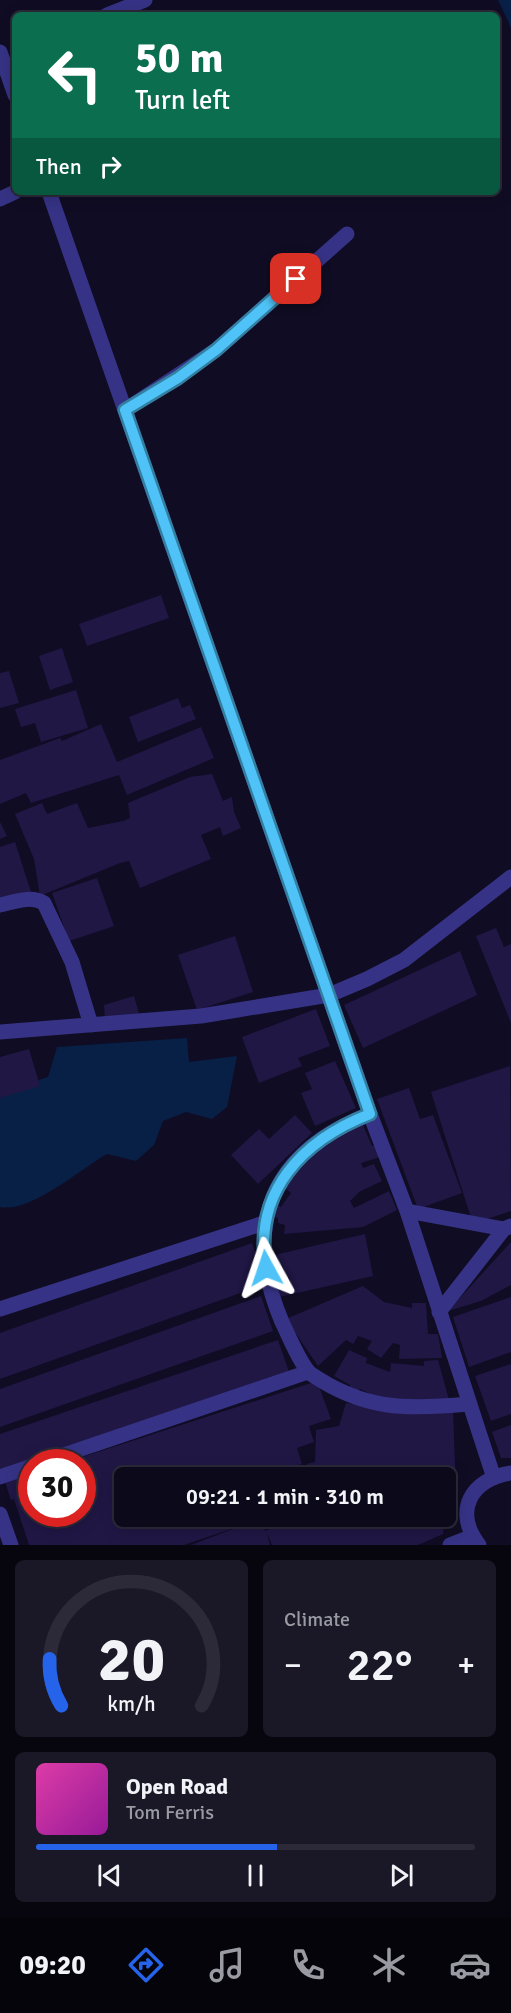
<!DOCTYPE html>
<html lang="en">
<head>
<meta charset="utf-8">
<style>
  body { margin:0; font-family:Signika,sans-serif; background:#1a1727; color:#f1f3f6; height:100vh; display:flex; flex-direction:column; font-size:22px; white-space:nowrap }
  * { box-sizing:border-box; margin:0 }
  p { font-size:20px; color:#9a9aa2 }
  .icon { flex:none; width:33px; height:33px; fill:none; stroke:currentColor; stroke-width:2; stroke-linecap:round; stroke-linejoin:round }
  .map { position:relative; height:1545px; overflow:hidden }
  .side { display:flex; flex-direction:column; gap:15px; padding:15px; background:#07050e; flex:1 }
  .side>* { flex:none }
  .guide { position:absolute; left:12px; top:12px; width:488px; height:183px; border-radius:9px; box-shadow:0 3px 15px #0003,0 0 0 2px #2c2a39; background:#0b6e4f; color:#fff; overflow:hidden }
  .speed { position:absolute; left:18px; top:1449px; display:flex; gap:12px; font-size:30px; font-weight:700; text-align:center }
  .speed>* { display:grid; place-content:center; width:78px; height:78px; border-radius:50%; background:#0c091a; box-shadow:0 3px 15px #0003,0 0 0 2px #2c2a39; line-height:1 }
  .speed .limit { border:9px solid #d22; background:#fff; color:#111 }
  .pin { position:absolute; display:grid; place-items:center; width:51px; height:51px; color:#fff; margin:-26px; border-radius:12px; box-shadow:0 3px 9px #0006 }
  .me { position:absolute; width:66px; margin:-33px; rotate:355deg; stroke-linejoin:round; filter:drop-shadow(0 0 4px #0008) }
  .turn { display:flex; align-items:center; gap:21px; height:126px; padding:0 24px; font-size:27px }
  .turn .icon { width:78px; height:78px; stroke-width:2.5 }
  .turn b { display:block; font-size:42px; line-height:51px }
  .then { display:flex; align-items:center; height:57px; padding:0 24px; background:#0003; gap:12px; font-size:22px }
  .big { font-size:45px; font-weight:600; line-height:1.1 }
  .side .widget { flex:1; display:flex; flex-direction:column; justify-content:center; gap:9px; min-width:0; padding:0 21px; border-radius:9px; background:#1a1727 }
  .side .dial { align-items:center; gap:0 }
  .dial svg { height:156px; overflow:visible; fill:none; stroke:#2c2a39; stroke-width:7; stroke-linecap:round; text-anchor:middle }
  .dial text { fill:#f1f3f6; stroke:none }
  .song { display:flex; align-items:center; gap:18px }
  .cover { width:72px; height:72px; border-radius:9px; background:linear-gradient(135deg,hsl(320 70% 55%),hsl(300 70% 35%)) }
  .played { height:6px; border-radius:3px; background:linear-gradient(90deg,#2563eb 55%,#2c2a39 55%) }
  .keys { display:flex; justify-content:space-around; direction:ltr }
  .heat { display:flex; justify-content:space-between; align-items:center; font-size:33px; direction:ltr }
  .side .tiles { flex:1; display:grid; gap:15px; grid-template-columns:1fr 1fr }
  .widget:last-child { grid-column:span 2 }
  .trip { position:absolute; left:114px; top:1467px; width:342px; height:60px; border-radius:9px; background:#0c091a; box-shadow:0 3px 15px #0003,0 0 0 2px #2c2a39; font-weight:600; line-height:60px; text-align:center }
  .tabs { display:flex; height:96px; justify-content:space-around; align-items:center; background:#05040a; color:#9a9aa2 }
  .tabs .icon { width:42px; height:42px }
  .tabs .selected { color:#2563eb }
  .tabs b { font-size:27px; color:#f1f3f6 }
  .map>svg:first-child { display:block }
  .water { fill:#081f46 }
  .building { fill:#201745 }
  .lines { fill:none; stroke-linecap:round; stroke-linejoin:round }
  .minor { stroke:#363386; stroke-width:15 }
  .route-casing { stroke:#337fa1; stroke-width:15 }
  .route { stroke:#4fc3f7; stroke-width:10 }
</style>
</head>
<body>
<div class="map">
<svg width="511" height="1545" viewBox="0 0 511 1545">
  <rect width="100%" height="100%" fill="#100c23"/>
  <!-- water -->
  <path class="water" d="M498,0H511V28Z
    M187,1038L189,1062L237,1056L227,1107L212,1119L186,1112L163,1121L154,1145L136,1161L107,1154C79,1170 31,1213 0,1207V1092L48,1077L57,1047Z"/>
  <!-- building -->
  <path class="building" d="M161,595L169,618L87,646L79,624Z
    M62,648L73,682L50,690L39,656Z
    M9,671L19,703L0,708V673Z
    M76,690L88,728L41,742L35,723L21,727L15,709Z
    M178,698L182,708L190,705L196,719L138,742L129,717Z
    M101,724L117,762L201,727L214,758L127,795L119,775L31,803L26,793L0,804V760L60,738L62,741Z
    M212,774L223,801L232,797L234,812L241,828L223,836L220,827L201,835L211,859L140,888L129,861L120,863L40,896L34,859L15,814L42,803L47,814L77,803L88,828L123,821L130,818L128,803L190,777Z
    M0,822L7,836L0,839Z
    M15,842L31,892L0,902V847Z
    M97,878L114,926L69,941L52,893Z
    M496,928L504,947L511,944V1023L476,936Z
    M235,936L253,992L197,1010L178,955Z
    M460,951L477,995L363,1048L344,1005Z
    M134,996L140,1017L105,1021L104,1005Z
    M316,1009L330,1046L298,1058L302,1066L259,1083L242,1037Z
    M29,1049L40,1086L0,1098V1057Z
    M335,1061L356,1108L315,1126L301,1093L312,1089L305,1073Z
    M510,1066L511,1211L473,1224L431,1092Z
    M409,1088L420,1119L433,1115L462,1193L418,1209L377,1099Z
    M295,1115L312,1133L258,1184L231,1155L259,1129L269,1139Z
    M362,1123L372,1146L376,1145L380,1157L361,1163L363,1168L374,1164L382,1181L359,1192L350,1201L354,1208L389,1191L397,1210L363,1227L284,1234L285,1225L278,1223V1218L271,1216L275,1204L281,1207L291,1193L283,1186L320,1147Z
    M365,1234L373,1276L279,1297L270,1256Z
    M511,1242V1285L481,1301L448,1311Z
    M252,1243L266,1284L0,1379V1333Z
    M363,1286L384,1302L412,1308V1303H426L428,1334H438L442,1358L399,1359L400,1345L393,1343L381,1358L367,1349L372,1341L358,1336L353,1344L346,1340L318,1366L286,1319Z
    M261,1296L273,1331L0,1427V1389Z
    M511,1297V1352L469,1367L453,1317Z
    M278,1340L289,1372L0,1471V1434Z
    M349,1350L367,1358L366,1363L390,1372L391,1363L424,1366V1361L438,1360L450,1403L377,1397L360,1389L357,1392L349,1389L350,1385L334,1376Z
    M511,1364V1414L491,1421L475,1376Z
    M317,1381L331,1419L309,1426L314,1442L297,1448L302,1464L296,1466L299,1478H124V1516H268L261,1519L265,1531L295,1518L309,1519L315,1516H444L443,1534L418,1545H272L267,1533L270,1545H191L243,1525L184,1545H29L14,1499L11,1500L5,1482L32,1473V1514H82V1462H67Z
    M346,1403L413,1412H453L456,1487L446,1486V1478H379L380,1472L355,1471V1478H306L307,1464L315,1462L316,1430L339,1426Z
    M511,1425V1458H501L492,1432Z"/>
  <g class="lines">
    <!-- minor -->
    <path class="minor" d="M107,15L145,0
      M0,52L15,95
      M49,192L370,1114L407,1211L493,1475
      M0,199L15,192
      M125,410L216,350L347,234
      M0,905C14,902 31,895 44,903L72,962L91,1025
      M0,1032L201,1016L329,995L367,979L404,960L511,877
      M370,1114C271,1152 241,1225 282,1322C288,1334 301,1366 311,1374C364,1410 406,1410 468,1404
      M407,1211L504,1229
      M0,1309L264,1223
      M439,1312L504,1229L511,1226
      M43,1462L308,1372
      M0,1477L32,1466
      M0,1514L11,1545
      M450,1545L473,1536
      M479,1545C453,1511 471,1479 511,1473"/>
  </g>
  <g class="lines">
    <defs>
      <path id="route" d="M266,1268C253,1191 303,1140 370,1114L125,410L178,378L216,350L296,279"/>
    </defs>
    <!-- route casing -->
    <use href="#route" class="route-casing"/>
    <!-- route -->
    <use href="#route" class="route"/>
  </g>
</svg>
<div class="speed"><div class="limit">30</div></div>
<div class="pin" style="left:296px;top:279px;background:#d93025"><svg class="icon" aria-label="arrive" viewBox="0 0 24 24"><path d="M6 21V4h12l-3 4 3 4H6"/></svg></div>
<svg class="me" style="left:266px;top:1268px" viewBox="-20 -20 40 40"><path d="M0-17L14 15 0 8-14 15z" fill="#4fc3f7" stroke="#fff" stroke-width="4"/></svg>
<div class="trip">09:21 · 1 min · 310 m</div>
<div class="guide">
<div class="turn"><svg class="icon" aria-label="left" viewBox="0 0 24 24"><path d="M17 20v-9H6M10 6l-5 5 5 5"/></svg><div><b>50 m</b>Turn left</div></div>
<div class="then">Then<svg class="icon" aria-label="right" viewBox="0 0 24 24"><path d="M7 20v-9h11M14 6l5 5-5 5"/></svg></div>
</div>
</div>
<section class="side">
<div class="tiles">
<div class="widget dial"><svg viewBox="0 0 100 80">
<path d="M14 69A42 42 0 1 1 86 69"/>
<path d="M14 69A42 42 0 0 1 8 45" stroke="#2563eb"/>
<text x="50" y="56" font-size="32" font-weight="700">20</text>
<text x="50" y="72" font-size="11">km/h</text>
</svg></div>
<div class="widget"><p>Climate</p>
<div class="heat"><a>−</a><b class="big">22°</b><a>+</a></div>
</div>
<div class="widget">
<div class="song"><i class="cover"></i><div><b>Open Road</b><p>Tom Ferris</p></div></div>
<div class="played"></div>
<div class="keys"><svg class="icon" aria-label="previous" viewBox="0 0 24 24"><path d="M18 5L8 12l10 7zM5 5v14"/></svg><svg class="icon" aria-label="pause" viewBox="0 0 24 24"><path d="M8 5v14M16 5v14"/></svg><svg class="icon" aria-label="next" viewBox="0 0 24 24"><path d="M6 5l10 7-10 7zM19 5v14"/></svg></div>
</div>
</div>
</section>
<nav class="tabs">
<b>09:20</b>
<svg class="icon selected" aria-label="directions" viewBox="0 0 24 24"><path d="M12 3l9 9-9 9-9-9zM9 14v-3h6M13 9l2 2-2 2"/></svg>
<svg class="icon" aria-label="music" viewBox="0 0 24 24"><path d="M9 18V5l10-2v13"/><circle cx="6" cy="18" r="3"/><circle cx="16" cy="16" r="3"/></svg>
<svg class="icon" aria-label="phone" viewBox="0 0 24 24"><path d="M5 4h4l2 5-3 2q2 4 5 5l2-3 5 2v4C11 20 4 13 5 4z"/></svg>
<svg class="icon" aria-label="climate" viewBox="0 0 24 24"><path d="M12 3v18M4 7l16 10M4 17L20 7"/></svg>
<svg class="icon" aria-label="car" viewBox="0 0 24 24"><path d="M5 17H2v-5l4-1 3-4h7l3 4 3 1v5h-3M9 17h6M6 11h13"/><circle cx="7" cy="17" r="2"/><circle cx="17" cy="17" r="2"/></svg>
</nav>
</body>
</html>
